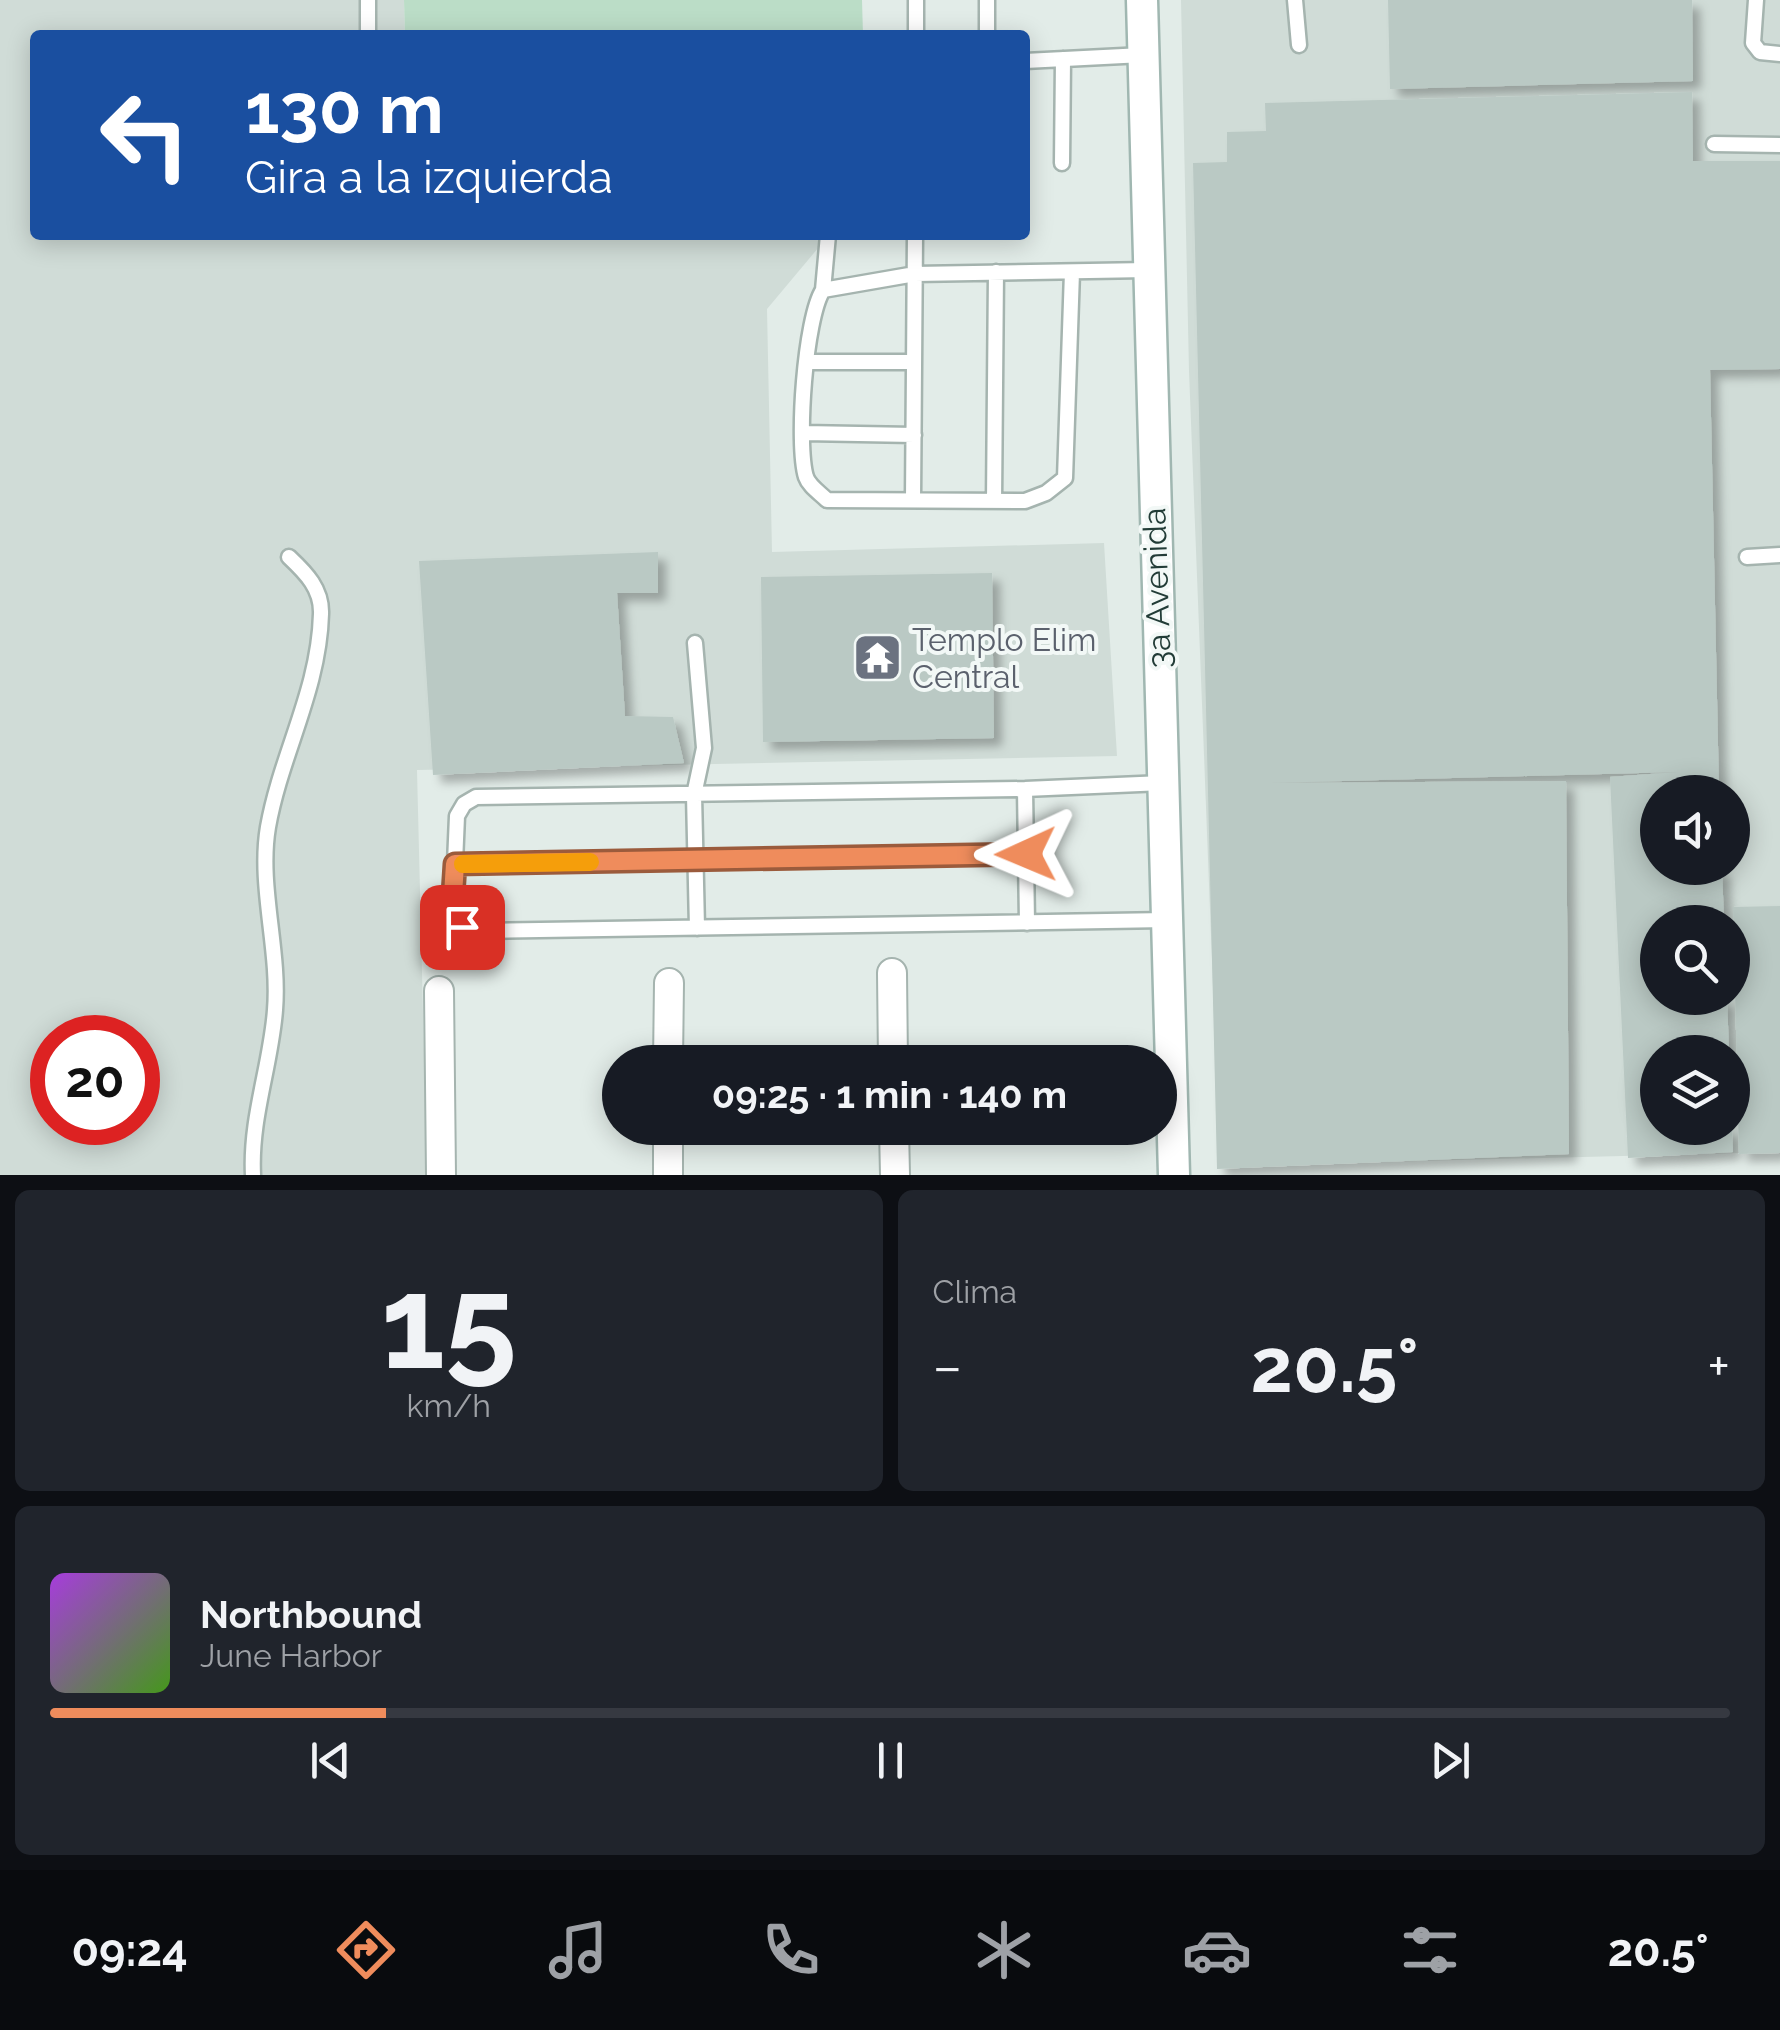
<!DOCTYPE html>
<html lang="es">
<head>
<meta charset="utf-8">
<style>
  body { margin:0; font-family:Raleway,sans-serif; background:#20242c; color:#f1f3f6; height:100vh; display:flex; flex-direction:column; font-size:38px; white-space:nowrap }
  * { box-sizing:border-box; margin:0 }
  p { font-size:32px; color:#9ea1a6 }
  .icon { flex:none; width:55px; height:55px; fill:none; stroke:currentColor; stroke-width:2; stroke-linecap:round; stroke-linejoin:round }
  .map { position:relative; height:1175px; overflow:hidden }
  .sheet { display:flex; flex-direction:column; gap:15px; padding:15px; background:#0d0f14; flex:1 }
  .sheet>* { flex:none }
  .hud { position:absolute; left:30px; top:30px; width:1000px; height:210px; border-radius:10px; box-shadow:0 5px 25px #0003; background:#1a4fa0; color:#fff; overflow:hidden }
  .buttons { position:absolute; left:1640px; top:775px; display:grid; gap:20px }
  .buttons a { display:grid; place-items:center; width:110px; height:110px; border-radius:50%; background:#171b24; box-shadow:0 5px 25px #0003; font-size:50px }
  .speed { position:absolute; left:30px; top:1015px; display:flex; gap:20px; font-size:50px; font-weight:700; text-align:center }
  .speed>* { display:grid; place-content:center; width:130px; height:130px; border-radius:50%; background:#171b24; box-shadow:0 5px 25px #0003; line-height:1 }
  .speed .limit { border:15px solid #d22; background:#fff; color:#111 }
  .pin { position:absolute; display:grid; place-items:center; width:85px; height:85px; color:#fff; margin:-42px; border-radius:20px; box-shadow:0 5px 15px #0006 }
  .me { position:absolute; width:110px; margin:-55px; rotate:269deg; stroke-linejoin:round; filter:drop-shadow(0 0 8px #0008) }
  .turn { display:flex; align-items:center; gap:35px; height:210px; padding:0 50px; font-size:45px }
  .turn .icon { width:130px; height:130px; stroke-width:2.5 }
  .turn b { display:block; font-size:70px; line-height:85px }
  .big { font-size:75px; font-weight:700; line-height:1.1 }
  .sheet .tile { flex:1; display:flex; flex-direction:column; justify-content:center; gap:15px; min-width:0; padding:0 35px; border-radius:15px; background:#20242c }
  .sheet .dial { align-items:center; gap:0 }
  .dial b { font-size:130px; line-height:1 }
  .song { display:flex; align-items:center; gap:30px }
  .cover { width:120px; height:120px; border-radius:15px; background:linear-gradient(135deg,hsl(280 70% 55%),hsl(100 70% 35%)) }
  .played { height:10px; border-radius:5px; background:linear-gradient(90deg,#ef8c5c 20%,#363941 20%) }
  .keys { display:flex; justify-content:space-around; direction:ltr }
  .heat { display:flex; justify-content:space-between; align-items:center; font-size:55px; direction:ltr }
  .sheet .tiles { flex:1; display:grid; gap:15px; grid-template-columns:1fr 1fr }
  .tile:last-child { grid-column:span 2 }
  .trip { position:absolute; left:602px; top:1045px; width:575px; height:100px; border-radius:50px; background:#171b24; box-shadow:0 5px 25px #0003; font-weight:700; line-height:100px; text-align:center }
  .tab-bar { display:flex; height:160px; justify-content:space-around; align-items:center; background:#090b0e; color:#9ea1a6 }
  .tab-bar .icon { width:70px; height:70px }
  .tab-bar .current { color:#ef8c5c }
  .tab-bar b { font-size:45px; color:#f1f3f6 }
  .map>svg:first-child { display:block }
  .built { fill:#d0dcd7; fill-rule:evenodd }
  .green { fill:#bbddc7 }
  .building { fill:#bac9c4; filter:url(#shadow) }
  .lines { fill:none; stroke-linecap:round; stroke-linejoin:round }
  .service-casing { stroke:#a5b4af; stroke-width:19 }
  .minor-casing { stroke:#a5b4af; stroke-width:32 }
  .secondary-casing { stroke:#a0b7b1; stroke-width:35 }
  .service { stroke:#fff; stroke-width:14 }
  .minor { stroke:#fff; stroke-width:28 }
  .secondary { stroke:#fff; stroke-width:30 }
  .route-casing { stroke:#9b5b3c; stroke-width:25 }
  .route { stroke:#ef8c5c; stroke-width:18 }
  .slow { stroke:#f59e0b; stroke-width:18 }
  .labels { text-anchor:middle; stroke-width:8; stroke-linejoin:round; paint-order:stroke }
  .street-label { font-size:32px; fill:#223c37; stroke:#f2f8f6 }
  .worship-label { font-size:32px; fill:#5b616d; stroke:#f2f8f6; text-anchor:start }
</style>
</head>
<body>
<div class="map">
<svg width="1780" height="1175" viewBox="0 0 1780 1175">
  <defs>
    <filter id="shadow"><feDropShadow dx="8" dy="8" stdDeviation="5" flood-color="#0004"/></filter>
  </defs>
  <rect width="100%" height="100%" fill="#e2ece8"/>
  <!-- built -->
  <path class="built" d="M0,0H404L405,35H35V235H829L767,309L772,552L1104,543L1117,756L417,770L427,1175H0ZM52,1038H138V1122H52Z
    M1181,0H1780V1152L1220,1166L1189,371ZM1658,792H1732V868H1658ZM1658,922H1732V998H1658ZM1658,1052H1732V1128H1658Z"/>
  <!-- green -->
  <path class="green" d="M404,0H862L863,35H405Z"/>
  <!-- building -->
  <path class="building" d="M1388,0H1692L1693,81L1390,89Z
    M1692,92L1693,161H1780V369L1710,370L1719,792H1658V868H1722L1724,922H1658V998H1727L1729,1052H1658V1128H1732L1733,1152L1628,1158L1610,777L1677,772L1270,783L1566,781L1569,1154L1217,1169L1193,163L1227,162V132L1266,131L1265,103Z
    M658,552V593H617L625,716L673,717L684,763L433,775L419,561Z
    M992,573L994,738L763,742L761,577Z
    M1780,906V1153L1739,1154L1733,907Z"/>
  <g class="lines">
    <defs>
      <path id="service" d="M1295,0L1299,45
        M1756,0L1753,43L1760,52L1780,54
        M368,35V0
        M916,35V0
        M987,35V0
        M1025,61L1143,55
        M1714,144L1780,145
        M1062,163L1063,59
        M1072,272L1065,478L1046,493L1025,501L827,500C820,493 809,486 806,477C796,444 805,318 823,290L915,274L1148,270
        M823,290L828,235
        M808,362H914
        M804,433L914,435
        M913,499L915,235
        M994,501L996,272
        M1747,557L1780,555
        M695,643L704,748L694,795L697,928
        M1163,783L1025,789L476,797L464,804L457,816L453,910L463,927L481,931L1167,920
        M1025,789L1027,923
        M455,864L1026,854
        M253,1175C250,1118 271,1065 275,1010C280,950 258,886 268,827C281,754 319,690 321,614C322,589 306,573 289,557"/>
      <path id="minor" d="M892,973L893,1062
        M439,991L441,1175
        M668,1062L669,983
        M894,1128L895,1175
        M668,1175V1128"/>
      <path id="secondary" d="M1142,0L1174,1175"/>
    </defs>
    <!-- service casing -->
    <use href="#service" class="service-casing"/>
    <!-- minor casing -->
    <use href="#minor" class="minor-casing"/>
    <!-- secondary casing -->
    <use href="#secondary" class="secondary-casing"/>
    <!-- service -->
    <use href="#service" class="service"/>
    <!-- minor -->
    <use href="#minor" class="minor"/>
    <!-- secondary -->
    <use href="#secondary" class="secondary"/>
  </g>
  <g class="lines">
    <defs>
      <path id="route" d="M462,927L452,910L455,864L1026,854"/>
    </defs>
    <!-- route casing -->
    <use href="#route" class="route-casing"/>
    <!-- route -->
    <use href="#route" class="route"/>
    <!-- slow -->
    <path class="slow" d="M463,864L590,862"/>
  </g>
  <!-- icons -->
  <defs>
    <symbol id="temple-square" viewBox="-11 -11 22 22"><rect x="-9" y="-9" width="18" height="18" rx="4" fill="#6b7280" stroke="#f2f8f6"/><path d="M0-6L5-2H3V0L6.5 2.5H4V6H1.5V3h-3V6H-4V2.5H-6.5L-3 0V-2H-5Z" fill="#fff"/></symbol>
  </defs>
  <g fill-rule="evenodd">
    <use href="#temple-square" x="850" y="630" width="55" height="55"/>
  </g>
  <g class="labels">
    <!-- street labels -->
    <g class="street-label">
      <text transform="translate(1157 588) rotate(-92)" y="11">3a Avenida</text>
    </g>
    <!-- worship labels -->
    <g class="worship-label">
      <text x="912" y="651">Templo Elim<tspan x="912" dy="37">Central</tspan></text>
    </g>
  </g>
</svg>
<div class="buttons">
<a><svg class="icon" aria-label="sound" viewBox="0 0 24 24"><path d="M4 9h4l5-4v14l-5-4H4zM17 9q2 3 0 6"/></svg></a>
<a><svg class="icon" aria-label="search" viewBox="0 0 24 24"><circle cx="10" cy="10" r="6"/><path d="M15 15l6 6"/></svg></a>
<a><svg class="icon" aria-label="layers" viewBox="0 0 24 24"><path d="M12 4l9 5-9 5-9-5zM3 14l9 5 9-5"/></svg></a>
</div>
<div class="speed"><div class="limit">20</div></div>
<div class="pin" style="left:462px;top:927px;background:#d93025"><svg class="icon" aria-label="arrive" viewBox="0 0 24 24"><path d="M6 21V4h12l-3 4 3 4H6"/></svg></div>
<svg class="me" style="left:1026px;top:854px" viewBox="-20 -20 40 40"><path d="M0-17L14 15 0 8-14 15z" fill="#ef8c5c" stroke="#fff" stroke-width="4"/></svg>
<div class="trip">09:25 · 1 min · 140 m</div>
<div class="hud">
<div class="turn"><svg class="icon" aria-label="left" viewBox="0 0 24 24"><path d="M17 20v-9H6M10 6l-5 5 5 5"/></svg><div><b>130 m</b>Gira a la izquierda</div></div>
</div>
</div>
<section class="sheet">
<div class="tiles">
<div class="tile dial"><b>15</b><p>km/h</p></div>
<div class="tile"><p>Clima</p>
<div class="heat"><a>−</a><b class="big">20.5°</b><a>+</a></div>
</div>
<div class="tile">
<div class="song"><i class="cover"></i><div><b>Northbound</b><p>June Harbor</p></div></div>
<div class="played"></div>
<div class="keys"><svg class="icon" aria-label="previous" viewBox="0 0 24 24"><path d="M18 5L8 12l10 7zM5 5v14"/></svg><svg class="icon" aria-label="pause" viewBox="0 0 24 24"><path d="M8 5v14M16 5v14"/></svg><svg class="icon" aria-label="next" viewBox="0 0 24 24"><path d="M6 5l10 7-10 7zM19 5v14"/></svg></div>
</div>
</div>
</section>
<nav class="tab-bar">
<b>09:24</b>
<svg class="icon current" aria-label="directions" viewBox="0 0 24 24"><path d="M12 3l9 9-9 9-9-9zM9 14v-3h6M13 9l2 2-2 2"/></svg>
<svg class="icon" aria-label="music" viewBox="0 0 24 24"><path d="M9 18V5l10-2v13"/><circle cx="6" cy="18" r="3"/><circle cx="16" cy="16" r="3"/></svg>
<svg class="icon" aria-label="phone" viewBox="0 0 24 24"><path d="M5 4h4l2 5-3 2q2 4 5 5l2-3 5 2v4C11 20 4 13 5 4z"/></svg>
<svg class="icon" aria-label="climate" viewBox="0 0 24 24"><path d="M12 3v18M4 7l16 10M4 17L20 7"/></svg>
<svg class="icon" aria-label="car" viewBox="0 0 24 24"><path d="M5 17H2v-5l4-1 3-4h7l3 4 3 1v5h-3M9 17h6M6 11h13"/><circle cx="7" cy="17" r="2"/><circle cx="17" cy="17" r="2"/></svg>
<svg class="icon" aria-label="filters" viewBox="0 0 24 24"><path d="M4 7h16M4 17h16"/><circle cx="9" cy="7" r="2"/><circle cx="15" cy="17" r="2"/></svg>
<b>20.5°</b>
</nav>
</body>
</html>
